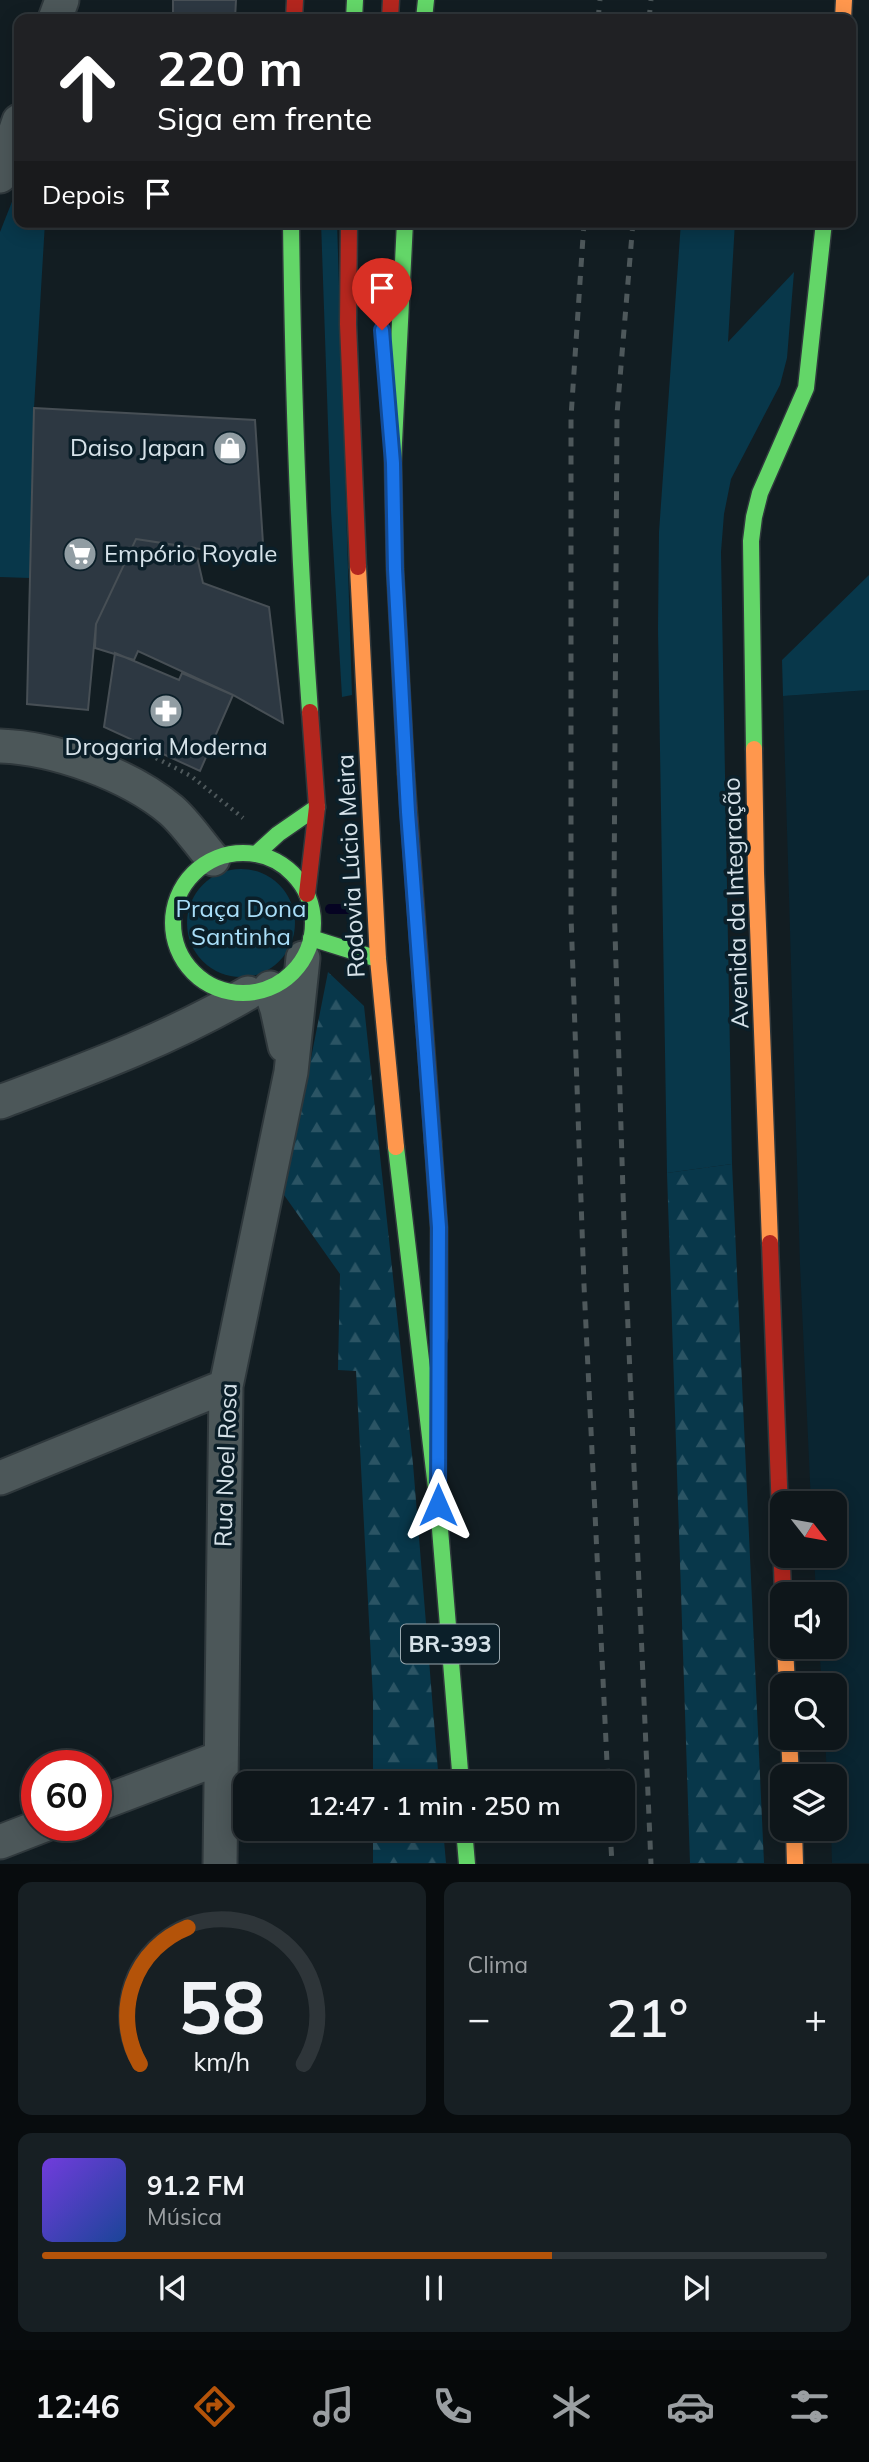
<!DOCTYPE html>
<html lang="pt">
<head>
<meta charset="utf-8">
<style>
  body { margin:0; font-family:Mulish,sans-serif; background:#171f23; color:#f1f3f6; height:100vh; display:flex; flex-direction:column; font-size:26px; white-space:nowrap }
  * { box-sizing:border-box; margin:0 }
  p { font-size:23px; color:#9b9fa2 }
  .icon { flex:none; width:38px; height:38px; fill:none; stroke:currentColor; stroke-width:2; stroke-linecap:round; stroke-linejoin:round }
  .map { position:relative; height:1864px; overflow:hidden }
  .details { display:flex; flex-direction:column; gap:18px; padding:18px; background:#080c0e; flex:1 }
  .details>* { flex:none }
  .banner { position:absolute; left:14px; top:14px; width:842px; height:214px; border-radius:14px; box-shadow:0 4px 18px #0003,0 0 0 2px #2e3539; background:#202124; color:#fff; overflow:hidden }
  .needle { width:46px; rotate:121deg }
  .tools { position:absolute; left:770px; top:1491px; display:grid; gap:14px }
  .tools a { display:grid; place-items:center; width:77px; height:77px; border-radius:14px; background:#0e161a; box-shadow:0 4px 18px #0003,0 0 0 2px #2e3539; font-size:35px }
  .speed { position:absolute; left:21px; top:1750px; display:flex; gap:14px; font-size:35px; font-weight:700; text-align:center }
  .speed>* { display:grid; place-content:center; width:91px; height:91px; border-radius:50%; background:#0e161a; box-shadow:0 4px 18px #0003,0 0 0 2px #2e3539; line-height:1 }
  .speed .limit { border:10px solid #d22; background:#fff; color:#111 }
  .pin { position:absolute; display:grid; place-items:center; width:60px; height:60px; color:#fff; margin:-72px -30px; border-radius:50% 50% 50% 0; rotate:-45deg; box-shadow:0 0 7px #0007 }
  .pin .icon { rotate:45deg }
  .me { position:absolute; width:77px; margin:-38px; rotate:0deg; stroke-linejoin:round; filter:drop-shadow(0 0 5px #0008) }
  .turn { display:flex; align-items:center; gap:24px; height:147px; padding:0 28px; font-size:32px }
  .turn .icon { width:91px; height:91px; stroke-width:2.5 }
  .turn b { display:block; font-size:49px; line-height:60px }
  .then { display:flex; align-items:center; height:66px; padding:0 28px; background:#0003; gap:14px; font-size:26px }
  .big { font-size:52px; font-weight:600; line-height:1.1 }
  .details .card { flex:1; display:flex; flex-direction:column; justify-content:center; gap:10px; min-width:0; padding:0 24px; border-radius:14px; background:#171f23 }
  .details .dial { align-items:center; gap:0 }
  .dial svg { height:182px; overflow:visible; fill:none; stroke:#2e3539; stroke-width:7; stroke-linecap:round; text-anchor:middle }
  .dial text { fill:#f1f3f6; stroke:none }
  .song { display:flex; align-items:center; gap:21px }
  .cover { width:84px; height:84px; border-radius:10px; background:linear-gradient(135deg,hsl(260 70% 55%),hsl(220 70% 35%)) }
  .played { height:7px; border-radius:4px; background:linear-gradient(90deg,#b45309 65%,#2e3539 65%) }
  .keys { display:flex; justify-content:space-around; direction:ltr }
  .heat { display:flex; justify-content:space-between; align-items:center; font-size:38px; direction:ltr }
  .details .tiles { flex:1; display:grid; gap:18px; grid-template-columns:1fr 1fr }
  .card:last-child { grid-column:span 2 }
  .trip { position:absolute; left:233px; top:1771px; width:402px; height:70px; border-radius:14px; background:#0e161a; box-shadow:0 4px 18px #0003,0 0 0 2px #2e3539; font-weight:600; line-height:70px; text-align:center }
  .menu { display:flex; height:112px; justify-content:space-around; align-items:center; background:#06090a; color:#9b9fa2 }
  .menu .icon { width:49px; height:49px }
  .menu .current { color:#b45309 }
  .menu b { font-size:32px; color:#f1f3f6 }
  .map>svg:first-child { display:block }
  .built { fill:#0a2531 }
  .green { fill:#08374a }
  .forest { fill:url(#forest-firs) }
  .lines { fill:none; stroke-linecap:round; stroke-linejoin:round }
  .stream { stroke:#050322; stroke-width:10 }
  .building { fill:#2d3842; stroke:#474f55; stroke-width:2 }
  .street-casing { stroke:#2f383c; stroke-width:37 }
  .fast-casing { stroke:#2f383c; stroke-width:19 }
  .slow-casing { stroke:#2f383c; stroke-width:19 }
  .jam-casing { stroke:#2f383c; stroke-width:19 }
  .path { stroke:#4f595c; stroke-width:4.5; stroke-dasharray:2 5; stroke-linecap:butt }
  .street { stroke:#4c5759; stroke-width:33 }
  .fast { stroke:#63d668; stroke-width:16 }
  .slow { stroke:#ff974d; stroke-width:16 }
  .jam { stroke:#b3261e; stroke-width:16 }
  .rail { stroke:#4e585b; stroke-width:5; stroke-dasharray:9 9; stroke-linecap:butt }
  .route-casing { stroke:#114b97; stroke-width:18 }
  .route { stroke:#1a73e8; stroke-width:12 }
  .labels { text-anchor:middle; stroke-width:7; stroke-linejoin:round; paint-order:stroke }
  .shield { fill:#0b1f29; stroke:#99a8af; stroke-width:2 }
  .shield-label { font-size:23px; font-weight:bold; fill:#d6e2e9 }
  .poi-label { font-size:24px; fill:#d6e2e9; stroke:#0b1f29; text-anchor:end }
  .street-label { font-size:24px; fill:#d6e2e9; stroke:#0b1f29 }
  .park-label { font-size:24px; fill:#a9def8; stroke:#0b1f29 }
</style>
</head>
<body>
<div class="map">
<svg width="869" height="1864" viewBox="0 0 869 1864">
  <defs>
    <pattern id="forest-firs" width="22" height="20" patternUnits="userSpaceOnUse" patternTransform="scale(1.75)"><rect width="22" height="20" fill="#08374a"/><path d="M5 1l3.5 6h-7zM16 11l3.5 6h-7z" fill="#2b5464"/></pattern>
  </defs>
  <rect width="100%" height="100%" fill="#121d22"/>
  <!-- built -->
  <path class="built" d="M869,690V1863H832L831,1829H835V1776H827L825,1738H835V1685H822L819,1647H835V1594H816L814,1556H835V1503H811L800,1265L783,696Z"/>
  <!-- green -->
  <path class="green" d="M19,184V222H45L34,408L30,578L0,577V232Z
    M321,222H337L352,695L342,697L331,511Z
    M681,222H735L728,342L794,272L787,358L780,385L731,479L724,514L721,552L732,1164L667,1173L658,629L659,532Z
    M869,575V690L783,696L782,660Z
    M187 923a54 54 0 1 1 108 0a54 54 0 1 1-108 0Z"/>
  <!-- forest -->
  <path class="forest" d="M328,972L364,1006L413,1464L439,1783H373V1698L356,1371L338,1370L340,1274L284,1195Z
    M732,1164L764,1863H690L667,1173Z
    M373,1829H443L446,1863H373Z"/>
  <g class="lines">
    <!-- stream -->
    <path class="stream" d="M330,909H347"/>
  </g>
  <!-- building -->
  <path class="building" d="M173,0H236L235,19H173Z
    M34,408L255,420L264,559L136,539L96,624L88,710L27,704Z
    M136,539L195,548L203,583L269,607L283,723L233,695L138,651L134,660L95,648L96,624Z
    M115,653L179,680L182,673L233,695L200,771L104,727Z"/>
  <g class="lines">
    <defs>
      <path id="street" d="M55,19L62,0
        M0,176L19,121
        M0,746C55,748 128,774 171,810C186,823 199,843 213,859
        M270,988L277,1009L285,1046
        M0,1102C85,1070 170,1039 248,993
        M0,1478L226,1386
        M96,1805L220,1758
        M0,1842L44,1825
        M220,1864L226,1386L291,1072L303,958"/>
      <path id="fast" d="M354,19L355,0
        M424,19L426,0
        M291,222C293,386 298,549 310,712
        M405,222L393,463L395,569L406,774
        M754,749L751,541L754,517L760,493L806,388L824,222
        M173 923a70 70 0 1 1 140 0a70 70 0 1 1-140 0Z
        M256,854L278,834L317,807
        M311,938L378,959
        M433,1142L439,1228V1338
        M396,1147L438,1505L461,1783
        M464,1829L467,1864"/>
      <path id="slow" d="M843,19L844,0
        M358,567L378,959L396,1147
        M754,749L756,873L770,1243
        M785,1647L787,1685
        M789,1738L791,1776
        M794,1829L795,1864"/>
      <path id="jam" d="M294,19L295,0
        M390,19L391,0
        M349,222L348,324L358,567
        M406,774L433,1142
        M307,894L317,807L310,712
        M770,1243L783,1594"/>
    </defs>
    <!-- street casing -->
    <use href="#street" class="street-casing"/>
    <!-- fast casing -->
    <use href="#fast" class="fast-casing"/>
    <!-- slow casing -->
    <use href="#slow" class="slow-casing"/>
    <!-- jam casing -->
    <use href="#jam" class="jam-casing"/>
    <!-- path -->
    <path class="path" d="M156,758L191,776L243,818"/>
    <!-- street -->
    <use href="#street" class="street"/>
    <!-- fast -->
    <use href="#fast" class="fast"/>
    <!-- slow -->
    <use href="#slow" class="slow"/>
    <!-- jam -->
    <use href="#jam" class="jam"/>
    <!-- rail -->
    <path class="rail" d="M598,19L600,0
      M649,19L651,0
      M584,222L571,417V916L584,1285L608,1783
      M633,222L617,414L614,900L625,1257L651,1864
      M610,1829L612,1864"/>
  </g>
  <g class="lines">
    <defs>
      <path id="route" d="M382,330L393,463L395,569L408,812L439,1227L438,1505"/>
    </defs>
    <!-- route casing -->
    <use href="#route" class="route-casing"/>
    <!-- route -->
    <use href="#route" class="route"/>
  </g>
  <!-- icons -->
  <defs>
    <symbol id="shop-disc" viewBox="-11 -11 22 22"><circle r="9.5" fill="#919da3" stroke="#0b1f29"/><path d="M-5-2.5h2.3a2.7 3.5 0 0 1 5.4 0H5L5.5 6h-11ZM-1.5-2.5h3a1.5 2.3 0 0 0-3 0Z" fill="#fff"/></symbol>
    <symbol id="supermarket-disc" viewBox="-11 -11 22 22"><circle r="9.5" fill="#919da3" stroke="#0b1f29"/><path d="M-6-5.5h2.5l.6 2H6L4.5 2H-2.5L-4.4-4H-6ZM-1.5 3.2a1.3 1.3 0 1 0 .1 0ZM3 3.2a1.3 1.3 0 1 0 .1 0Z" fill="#fff"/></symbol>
    <symbol id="pharmacy-disc" viewBox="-11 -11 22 22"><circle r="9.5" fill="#919da3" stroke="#0b1f29"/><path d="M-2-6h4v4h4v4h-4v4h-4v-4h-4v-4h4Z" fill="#fff"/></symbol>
  </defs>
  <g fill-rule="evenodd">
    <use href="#shop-disc" x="211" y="429" width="38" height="38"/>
    <use href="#supermarket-disc" x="61" y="535" width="38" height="38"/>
    <use href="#pharmacy-disc" x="147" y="692" width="38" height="38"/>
  </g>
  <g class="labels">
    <!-- shield labels -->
    <rect class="shield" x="401" y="1624.5" width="98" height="39" rx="5"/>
    <g class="shield-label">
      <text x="450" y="1652">BR-393</text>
    </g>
    <!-- poi labels -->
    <g class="poi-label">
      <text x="205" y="456">Daiso Japan</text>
      <text x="104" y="562" text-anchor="start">Empório Royale</text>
      <text x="166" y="755" text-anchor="middle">Drogaria Moderna</text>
    </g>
    <!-- street labels -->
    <g class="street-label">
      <text transform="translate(351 866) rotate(-93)" y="8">Rodovia Lúcio Meira</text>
      <text transform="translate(736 903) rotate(-92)" y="8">Avenida da Integração</text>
      <text transform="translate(226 1465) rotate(-88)" y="8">Rua Noel Rosa</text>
    </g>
    <!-- park labels -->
    <g class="park-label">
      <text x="241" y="917">Praça Dona<tspan x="241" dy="28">Santinha</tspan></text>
    </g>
  </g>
</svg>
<div class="tools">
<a><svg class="needle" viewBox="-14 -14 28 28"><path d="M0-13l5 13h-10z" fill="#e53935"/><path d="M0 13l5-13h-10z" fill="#9b9fa2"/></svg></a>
<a><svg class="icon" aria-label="sound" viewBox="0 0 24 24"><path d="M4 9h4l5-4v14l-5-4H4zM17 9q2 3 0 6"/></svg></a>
<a><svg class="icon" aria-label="search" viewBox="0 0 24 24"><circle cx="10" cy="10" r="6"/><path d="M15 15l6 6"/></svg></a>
<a><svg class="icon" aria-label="layers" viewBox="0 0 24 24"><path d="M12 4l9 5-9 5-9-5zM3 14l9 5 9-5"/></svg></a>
</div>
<div class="speed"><div class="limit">60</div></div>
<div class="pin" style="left:382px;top:330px;background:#d93025"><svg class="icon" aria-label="arrive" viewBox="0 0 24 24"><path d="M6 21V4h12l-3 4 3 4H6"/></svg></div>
<svg class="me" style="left:438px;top:1505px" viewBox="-20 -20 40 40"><path d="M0-17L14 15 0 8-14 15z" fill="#1a73e8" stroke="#fff" stroke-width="4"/></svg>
<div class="trip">12:47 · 1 min · 250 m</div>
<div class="banner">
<div class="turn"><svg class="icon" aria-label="ahead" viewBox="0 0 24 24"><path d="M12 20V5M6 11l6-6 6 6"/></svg><div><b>220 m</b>Siga em frente</div></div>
<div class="then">Depois<svg class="icon" aria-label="arrive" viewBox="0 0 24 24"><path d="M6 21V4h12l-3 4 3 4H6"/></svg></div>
</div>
</div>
<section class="details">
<div class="tiles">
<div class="card dial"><svg viewBox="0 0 100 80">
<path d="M14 69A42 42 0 1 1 86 69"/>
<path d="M14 69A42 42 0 0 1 35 9" stroke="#b45309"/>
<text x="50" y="56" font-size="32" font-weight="700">58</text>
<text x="50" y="72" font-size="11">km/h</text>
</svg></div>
<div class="card"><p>Clima</p>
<div class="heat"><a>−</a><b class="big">21°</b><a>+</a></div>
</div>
<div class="card">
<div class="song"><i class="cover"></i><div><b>91.2 FM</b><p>Música</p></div></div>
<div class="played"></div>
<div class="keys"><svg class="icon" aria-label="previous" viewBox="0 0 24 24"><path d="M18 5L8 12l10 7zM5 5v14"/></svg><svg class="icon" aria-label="pause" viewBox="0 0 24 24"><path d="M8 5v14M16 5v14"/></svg><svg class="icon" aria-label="next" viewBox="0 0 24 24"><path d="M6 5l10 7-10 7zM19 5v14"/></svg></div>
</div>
</div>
</section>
<nav class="menu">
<b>12:46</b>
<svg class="icon current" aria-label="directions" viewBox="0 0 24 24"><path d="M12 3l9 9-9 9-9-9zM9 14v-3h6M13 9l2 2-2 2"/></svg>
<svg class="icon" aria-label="music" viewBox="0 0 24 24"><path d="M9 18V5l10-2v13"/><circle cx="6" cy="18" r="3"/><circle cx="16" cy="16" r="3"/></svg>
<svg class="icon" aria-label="phone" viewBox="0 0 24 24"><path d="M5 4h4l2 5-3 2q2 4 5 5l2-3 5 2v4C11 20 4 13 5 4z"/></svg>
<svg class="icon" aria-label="climate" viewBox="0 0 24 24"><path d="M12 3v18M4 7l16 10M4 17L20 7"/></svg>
<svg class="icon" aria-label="car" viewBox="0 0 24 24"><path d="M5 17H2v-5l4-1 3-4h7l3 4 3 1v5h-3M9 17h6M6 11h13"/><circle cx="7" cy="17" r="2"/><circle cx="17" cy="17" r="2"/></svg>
<svg class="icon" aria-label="filters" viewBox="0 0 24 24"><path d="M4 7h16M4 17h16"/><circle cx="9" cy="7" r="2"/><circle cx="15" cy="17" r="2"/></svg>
</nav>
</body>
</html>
